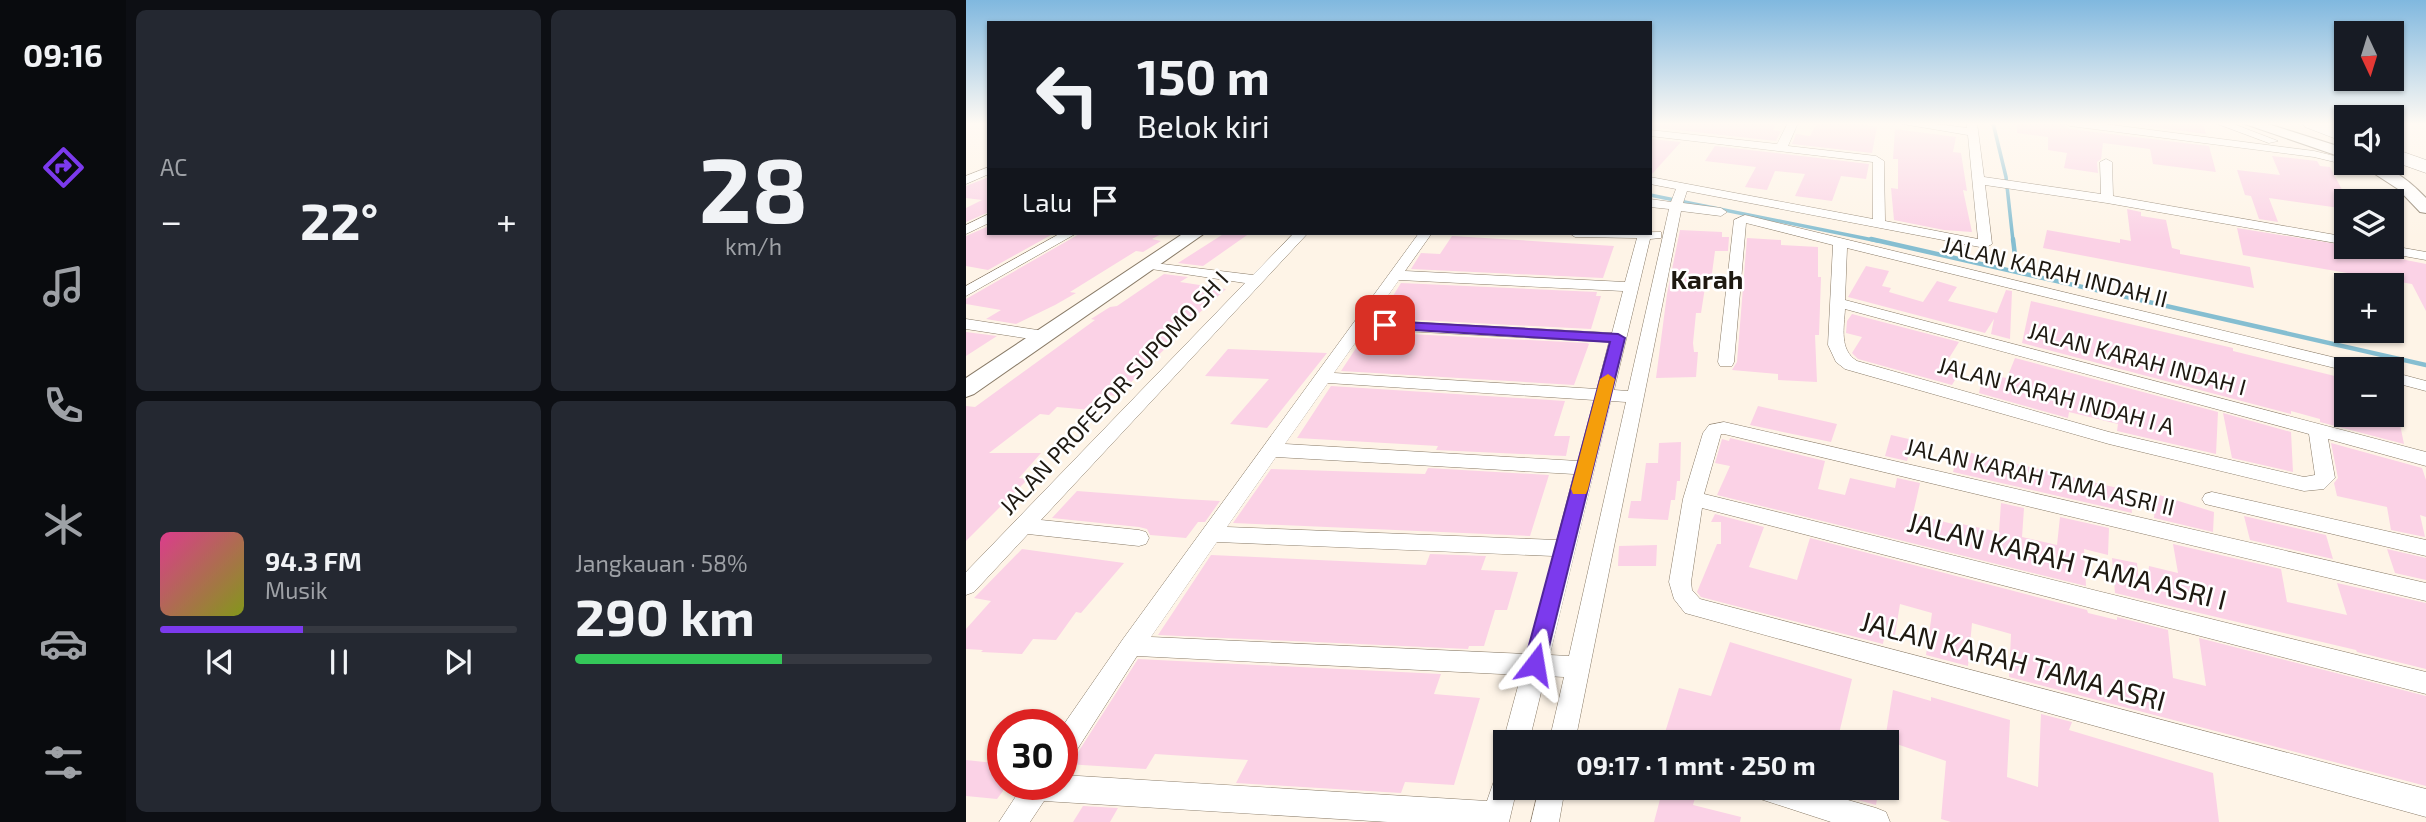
<!DOCTYPE html>
<html lang="id">
<head>
<meta charset="utf-8">
<style>
  body { margin:0; font-family:"Exo 2",sans-serif; background:#242831; color:#f1f3f6; height:100vh; display:flex; flex-direction:column; font-size:26px; white-space:nowrap }
  * { box-sizing:border-box; margin:0 }
  p { font-size:23px; color:#9ea1a6 }
  .icon { flex:none; width:38px; height:38px; fill:none; stroke:currentColor; stroke-width:2; stroke-linecap:round; stroke-linejoin:round }
  .map { position:relative; flex:1; overflow:hidden }
  .drawer { display:flex; flex-direction:column; gap:10px; padding:10px; background:#0d0f14; width:840px }
  .drawer>* { flex:none }
  .guide { position:absolute; left:21px; top:21px; width:665px; height:214px; border-radius:0px; box-shadow:0 2px 5px #0004; background:#171b24; color:#f1f3f6; overflow:hidden }
  .needle { width:46px; rotate:176deg }
  .buttons { position:absolute; left:1368px; top:21px; display:grid; gap:14px }
  .buttons a { display:grid; place-items:center; width:70px; height:70px; border-radius:0px; background:#171b24; box-shadow:0 2px 5px #0004; font-size:35px }
  .speed { position:absolute; left:21px; top:709px; display:flex; gap:14px; font-size:35px; font-weight:700; text-align:center }
  .speed>* { display:grid; place-content:center; width:91px; height:91px; border-radius:50%; background:#171b24; box-shadow:0 2px 5px #0004; line-height:1 }
  .speed .limit { border:10px solid #d22; background:#fff; color:#111 }
  .pin { position:absolute; display:grid; place-items:center; width:60px; height:60px; color:#fff; margin:-30px; border-radius:14px; box-shadow:0 4px 10px #0006 }
  .me { position:absolute; width:77px; margin:-38px; rotate:14deg; stroke-linejoin:round; filter:drop-shadow(0 0 5px #0008) }
  .turn { display:flex; align-items:center; gap:24px; height:147px; padding:0 35px; font-size:32px }
  .turn .icon { width:91px; height:91px; stroke-width:2.5 }
  .turn b { display:block; font-size:49px; line-height:60px }
  .then { display:flex; align-items:center; height:66px; padding:0 35px; background:#0003; gap:14px; font-size:26px }
  .big { font-size:52px; font-weight:700; line-height:1.1 }
  .drawer .tile { flex:1; display:flex; flex-direction:column; justify-content:center; gap:10px; min-width:0; padding:0 24px; border-radius:10px; background:#242831 }
  .drawer .dial { align-items:center; gap:0 }
  .dial b { font-size:91px; line-height:1 }
  .song { display:flex; align-items:center; gap:21px }
  .cover { width:84px; height:84px; border-radius:10px; background:linear-gradient(135deg,hsl(330 70% 55%),hsl(70 70% 35%)) }
  .played { height:7px; border-radius:4px; background:linear-gradient(90deg,#7c3aed 40%,#363941 40%) }
  .keys { display:flex; justify-content:space-around; direction:ltr }
  .heat { display:flex; justify-content:space-between; align-items:center; font-size:38px; direction:ltr }
  .charge { height:10px; border-radius:5px; background:linear-gradient(90deg,#34c759 58%,#363941 0) }
  .drawer .tiles { flex:1; display:grid; gap:10px; grid-template-columns:repeat(2,1fr) }
  .trip { position:absolute; left:527px; top:730px; width:406px; height:70px; border-radius:0px; background:#171b24; box-shadow:0 2px 5px #0004; font-weight:700; line-height:70px; text-align:center }
  main { display:flex; flex:1; min-height:0 }
  .dock { display:flex; flex-direction:column; width:126px; justify-content:space-around; align-items:center; background:#090b0e; color:#9ea1a6 }
  .dock .icon { width:49px; height:49px }
  .dock .selected { color:#7c3aed }
  .dock b { font-size:32px; color:#f1f3f6 }
  .map>svg:first-child { display:block }
  .lines { fill:none; stroke-linecap:round; stroke-linejoin:round }
  .stream-far1 { stroke:#85bed1; stroke-width:3.5 }
  .stream { stroke:#85bed1; stroke-width:4.5 }
  .building { fill:#fbd2e6 }
  .street-casing { stroke:#897b68; stroke-width:1 }
  .secondary-casing { stroke:#897b68; stroke-width:2 }
  .highway-casing { stroke:#897b68; stroke-width:1 }
  .street { fill:#fff; fill-rule:evenodd }
  .secondary { fill:#fff; fill-rule:evenodd }
  .highway { fill:#fff; fill-rule:evenodd }
  .route { fill:#7c3aed; stroke:#51269a; stroke-width:2 }
  .slow { fill:#f59e0b }
  .labels { text-anchor:middle; stroke-width:5; stroke-linejoin:round; paint-order:stroke }
  .street-label { font-size:23px; fill:#1e1911; stroke:#fff }
  .quarter-label { font-size:26px; font-weight:bold; fill:#1e1911; stroke:#fff }
  .near-street-label { font-size:28px; fill:#1e1911; stroke:#fff }
</style>
</head>
<body>
<main>
<nav class="dock">
<b>09:16</b>
<svg class="icon selected" aria-label="directions" viewBox="0 0 24 24"><path d="M12 3l9 9-9 9-9-9zM9 14v-3h6M13 9l2 2-2 2"/></svg>
<svg class="icon" aria-label="music" viewBox="0 0 24 24"><path d="M9 18V5l10-2v13"/><circle cx="6" cy="18" r="3"/><circle cx="16" cy="16" r="3"/></svg>
<svg class="icon" aria-label="phone" viewBox="0 0 24 24"><path d="M5 4h4l2 5-3 2q2 4 5 5l2-3 5 2v4C11 20 4 13 5 4z"/></svg>
<svg class="icon" aria-label="climate" viewBox="0 0 24 24"><path d="M12 3v18M4 7l16 10M4 17L20 7"/></svg>
<svg class="icon" aria-label="car" viewBox="0 0 24 24"><path d="M5 17H2v-5l4-1 3-4h7l3 4 3 1v5h-3M9 17h6M6 11h13"/><circle cx="7" cy="17" r="2"/><circle cx="17" cy="17" r="2"/></svg>
<svg class="icon" aria-label="filters" viewBox="0 0 24 24"><path d="M4 7h16M4 17h16"/><circle cx="9" cy="7" r="2"/><circle cx="15" cy="17" r="2"/></svg>
</nav>
<section class="drawer">
<div class="tiles">
<div class="tile"><p>AC</p>
<div class="heat"><a>−</a><b class="big">22°</b><a>+</a></div>
</div>
<div class="tile dial"><b>28</b><p>km/h</p></div>
<div class="tile">
<div class="song"><i class="cover"></i><div><b>94.3 FM</b><p>Musik</p></div></div>
<div class="played"></div>
<div class="keys"><svg class="icon" aria-label="previous" viewBox="0 0 24 24"><path d="M18 5L8 12l10 7zM5 5v14"/></svg><svg class="icon" aria-label="pause" viewBox="0 0 24 24"><path d="M8 5v14M16 5v14"/></svg><svg class="icon" aria-label="next" viewBox="0 0 24 24"><path d="M6 5l10 7-10 7zM19 5v14"/></svg></div>
</div>
<div class="tile"><p>Jangkauan · 58%</p><b class="big">290 km</b><div class="charge"></div></div>
</div>
</section>
<div class="map">
<svg width="1460" height="822" viewBox="0 0 1460 822">
  <rect width="100%" height="100%" fill="#fef4e7"/>
  <g class="lines">
    <!-- stream-far1 -->
    <path class="stream-far1" d="M1027,123L1040,177L1047,241
      M684,195L912,241"/>
    <!-- stream -->
    <path class="stream" d="M905,239L1460,365
      M1047,239L1051,272"/>
  </g>
  <!-- building -->
  <path class="building" d="M684,123H811L807,130L815,131L810,141L684,127Z
    M851,123H891L911,127L906,153L826,144L830,134L844,136Z
    M1051,123H1096L1104,129L1243,146L1250,172L1187,164L1184,149L1137,143L1135,159L1131,162L1132,173L1098,168L1101,153L1082,150V137L1051,133Z
    M1154,123H1237L1240,134Z
    M929,129L990,137L987,152L995,153L1001,191L997,190L1006,232L978,230L928,220L925,188L932,189V159H927Z
    M684,139L715,142L685,175L684,174Z
    M749,146L903,164L900,179L875,176L866,201L829,196L839,174L809,171L801,190L779,187L790,167L739,161Z
    M1306,156L1351,161L1354,166L1364,167L1381,199V209L1303,198L1312,222L1293,219L1285,196L1279,195L1271,170L1314,175Z
    M23,177V212L0,222V208L16,200L0,198V186Z
    M1161,209L1175,212V216L1200,220L1206,248L1214,250V254L1284,267L1288,288L1077,248L1081,230L1154,243V239L1165,241Z
    M23,226V233L85,235L22,270L0,266V236Z
    M1271,228L1402,249L1410,254L1460,264V311L1446,284L1277,255Z
    M714,230L756,232V237H763L762,251H749L745,281H740L735,313H730L727,343L728,352H732L730,377L690,378L701,294Z
    M115,233H197L186,239L195,241L177,252L170,251L104,292L110,293L89,305L50,324L20,319L35,310L0,304V299Z
    M259,233H284L237,266L212,263Z
    M486,236L648,246L637,278L445,269L455,253L474,254Z
    M781,238L815,240V245L852,247V277H855L853,335H849L851,382L812,380V374L766,370L771,362Z
    M900,266L923,271L916,286L925,288L923,292L957,302L971,281L991,287L982,301L1031,313L1040,290L1046,291L1044,339L1025,334L1028,319L1019,333L882,297Z
    M198,274L222,277L214,282L260,289L214,330L217,331L151,396L139,395L125,410L91,407L83,415L74,414L23,453H75L53,478L62,479L0,541V406L9,407L129,320L125,319L144,307L151,306Z
    M435,283L631,292L630,296H635L625,329L413,318Z
    M1065,301L1267,348V351L1381,379V415H1432L1438,444L1354,422V419L1325,411V414L1056,343Z
    M886,314L993,342L980,363L996,368L986,385L892,359L886,353L896,337L880,333L881,321Z
    M0,332L31,336L0,356Z
    M404,332L621,343L623,344L608,385L375,371L398,336Z
    M262,349L361,353L301,428L264,424L303,379L239,376Z
    M1049,358L1252,412L1250,454L1151,431L1152,424L1103,412L1102,418L1013,393L1017,374L1041,378Z
    M365,386L599,401L588,436H604L600,456L470,450L472,446L331,438Z
    M792,406L871,424L865,442L784,425Z
    M1257,413L1325,432L1327,472L1266,458Z
    M925,435L947,440L941,461L919,456Z
    M764,438L859,461L852,489L879,495L884,478L929,488L931,478L954,483L947,514L991,525V523L1033,532L1035,503L1058,508L1056,537L1091,545L1094,517L1143,528L1142,555L1118,549L1120,586L751,495L764,466L749,463L756,439L763,441Z
    M715,442L714,481H711L709,500H705L702,520L662,518L665,501H675L680,463H692L693,443Z
    M1365,443L1456,468L1460,480V517L1454,515L1459,537L1425,530L1421,507L1371,496L1368,483L1372,478Z
    M993,450L1164,491L1166,513L987,472Z
    M462,468L583,475L564,536L267,523L305,469L459,474Z
    M111,491L217,499L254,501L239,522H232L220,538L184,535L181,529L173,527L86,518Z
    M1190,494L1248,512L1247,532L1188,518Z
    M749,514L798,527L783,567L831,580L844,538L1121,610L1122,613L1151,620V617L1202,630L1207,678L1240,686L1233,638L1460,696V786L1043,677L1045,634L1006,623L1002,666L960,655L966,613L934,604L928,641L918,638L917,644L735,597L731,592L751,544H755V522H745Z
    M1278,516L1360,535L1367,559L1284,540Z
    M1207,544L1315,569L1321,602L1381,615L1371,583L1460,603V669L1391,652L1390,650L1149,593L1146,558L1171,563L1173,584H1181L1183,566L1212,573Z
    M691,545L690,566H652L653,546Z
    M56,549L158,563L115,613L110,612L90,640L67,639L56,654L15,652L17,650L0,649V629L25,601L8,598Z
    M1421,549L1460,558V580L1429,573Z
    M464,554L520,556L515,570L552,572L541,610H529L518,646H503L502,649L192,635L245,555L460,565Z
    M764,642L886,679L871,742H696L713,688L745,696Z
    M172,659L475,674L468,694L514,698L488,785L439,782L435,793L270,783L282,760L189,754L180,769L100,764L107,760Z
    M927,690L965,701V697L1044,720L1041,777L1072,787L1075,714L1106,722L1103,730L1247,773L1253,822H985L975,819L980,761L919,740Z
    M0,760L37,764V791L31,799L0,796Z
    M697,788H732L727,805L775,817L774,822H688Z
    M848,788H913L910,805Z
    M117,806L152,808L144,822H107Z"/>
  <g class="lines">
    <defs>
      <path id="street" d="M822,123H832L822,146L910,156L918,161L919,221L1012,239L1002,135L931,123H963L1001,128V123H1011L1018,177L1135,194L1134,162L1140,159L1146,162L1147,196L1381,237V245L1141,203L1019,185L1026,244L1019,248L721,191L717,203L755,208L761,212L755,216L715,211L609,742H583L598,677L579,676L563,742H539V746L537,742L555,675L171,656L105,759L96,762V727L157,639L453,233H466L439,271L659,282L671,238L609,237L603,233L695,232V238L684,239L648,390L662,391L703,209L684,207V199L705,202L710,189L684,184V177L907,219V162L684,136V130L811,144ZM433,280L657,291L646,333L405,320ZM399,329L643,342L631,389L368,373ZM362,383L628,400L612,461L319,444ZM645,401L660,402L603,656L584,655ZM310,457L608,474L591,540L261,527ZM251,542L587,556L561,654L185,637Z
        M1099,123H1131L1348,151L1381,159V163H1386L1381,165L1348,157L1104,126Z
        M1249,123H1265L1312,141L1303,143Z
        M23,167V174L0,184V176Z
        M23,214V223L0,234V225Z
        M779,215L1399,365L1401,369L1381,371L881,248L879,300L1460,452V466L1362,439L1369,478L1358,489L1338,491L1143,444L879,369L870,362L862,345L867,245L780,223L768,362L766,366H754L752,362L768,220ZM879,309L1343,434L1349,475L1338,477L1143,432L891,361C873,350 878,328 879,309Z
        M95,233H111L0,296V286Z
        M328,233H342L75,520L173,530L180,532L183,538L180,544L173,546L62,534L8,592L0,595V572L279,283L185,269L178,265L180,262L287,275Z
        M1426,246L1460,252V260L1410,251L1403,247Z
        M0,319L78,331L86,336L78,341L0,329Z
        M1426,372L1460,381V391L1426,382Z
        M758,422L1460,583V601L758,434H755L738,494L1460,672V694L736,508L725,582L726,590L734,599L1460,789V817L719,613L708,599L703,582L717,499L737,433L743,425Z
        M1246,492L1460,540V556L1239,504L1236,499L1239,494Z
        M539,771V788H551L543,822H422L78,801L64,822H33L58,784H96V775L521,801L530,775Z
        M573,788H599L593,822H565Z
        M784,788H840L910,808L920,812L924,822H865L788,797Z"/>
      <path id="secondary" d="M1276,123H1299L1381,149V159Z
        M1392,163C1420,162 1441,178 1460,198V213L1454,212L1432,189Z
        M218,233H239L8,394L0,397V378Z"/>
      <path id="highway" d="M1337,123H1363L1381,130V143L1339,127Z
        M1426,148L1460,160V173L1426,161Z"/>
    </defs>
    <!-- street casing -->
    <use href="#street" class="street-casing"/>
    <!-- secondary casing -->
    <use href="#secondary" class="secondary-casing"/>
    <!-- highway casing -->
    <use href="#highway" class="highway-casing"/>
    <!-- street -->
    <use href="#street" class="street"/>
    <!-- secondary -->
    <use href="#secondary" class="secondary"/>
    <!-- highway -->
    <use href="#highway" class="highway"/>
  </g>
  <!-- sky -->
  <linearGradient id="sky" x2="0" y2="1"><stop stop-color="#80b8df"/><stop offset="0.52" stop-color="#fffaf4"/><stop offset="1" stop-color="#fffaf4" stop-opacity="0"/></linearGradient>
  <rect width="1460" height="238" fill="url(#sky)"/>
  <!-- route -->
  <path class="route" d="M419,321L652,334L659,338L577,671L569,674L562,671L558,664L644,342L415,328L412,325Z"/>
  <!-- slow -->
  <path class="slow" d="M642,374L649,379L622,489L620,494H607L605,489L634,379Z"/>
  <g class="labels">
    <!-- street labels -->
    <g class="street-label">
      <text transform="translate(1089 272) rotate(14)" y="8">JALAN KARAH INDAH II</text>
      <text transform="translate(1171 359) rotate(15)" y="8">JALAN KARAH INDAH I</text>
      <text transform="translate(148 393) rotate(-47)" y="8">JALAN PROFESOR SUPOMO SH I</text>
      <text transform="translate(1090 396) rotate(15)" y="8">JALAN KARAH INDAH I A</text>
      <text transform="translate(1074 477) rotate(13)" y="8">JALAN KARAH TAMA ASRI II</text>
    </g>
    <!-- quarter labels -->
    <g class="quarter-label">
      <text x="741" y="289">Karah</text>
    </g>
    <!-- near-street labels -->
    <g class="near-street-label">
      <text transform="translate(1101 561) rotate(14)" y="10">JALAN KARAH TAMA ASRI I</text>
      <text transform="translate(1047 661) rotate(15)" y="10">JALAN KARAH TAMA ASRI</text>
    </g>
  </g>
</svg>
<div class="buttons">
<a><svg class="needle" viewBox="-14 -14 28 28"><path d="M0-13l5 13h-10z" fill="#e53935"/><path d="M0 13l5-13h-10z" fill="#9ea1a6"/></svg></a>
<a><svg class="icon" aria-label="sound" viewBox="0 0 24 24"><path d="M4 9h4l5-4v14l-5-4H4zM17 9q2 3 0 6"/></svg></a>
<a><svg class="icon" aria-label="layers" viewBox="0 0 24 24"><path d="M12 4l9 5-9 5-9-5zM3 14l9 5 9-5"/></svg></a>
<a>+</a>
<a>−</a>
</div>
<div class="speed"><div class="limit">30</div></div>
<div class="pin" style="left:419px;top:325px;background:#d93025"><svg class="icon" aria-label="arrive" viewBox="0 0 24 24"><path d="M6 21V4h12l-3 4 3 4H6"/></svg></div>
<svg class="me" style="left:569px;top:664px" viewBox="-20 -20 40 40"><path d="M0-17L14 15 0 8-14 15z" fill="#7c3aed" stroke="#fff" stroke-width="4"/></svg>
<div class="trip">09:17 · 1 mnt · 250 m</div>
<div class="guide">
<div class="turn"><svg class="icon" aria-label="left" viewBox="0 0 24 24"><path d="M17 20v-9H6M10 6l-5 5 5 5"/></svg><div><b>150 m</b>Belok kiri</div></div>
<div class="then">Lalu<svg class="icon" aria-label="arrive" viewBox="0 0 24 24"><path d="M6 21V4h12l-3 4 3 4H6"/></svg></div>
</div>
</div>
</main>
</body>
</html>
